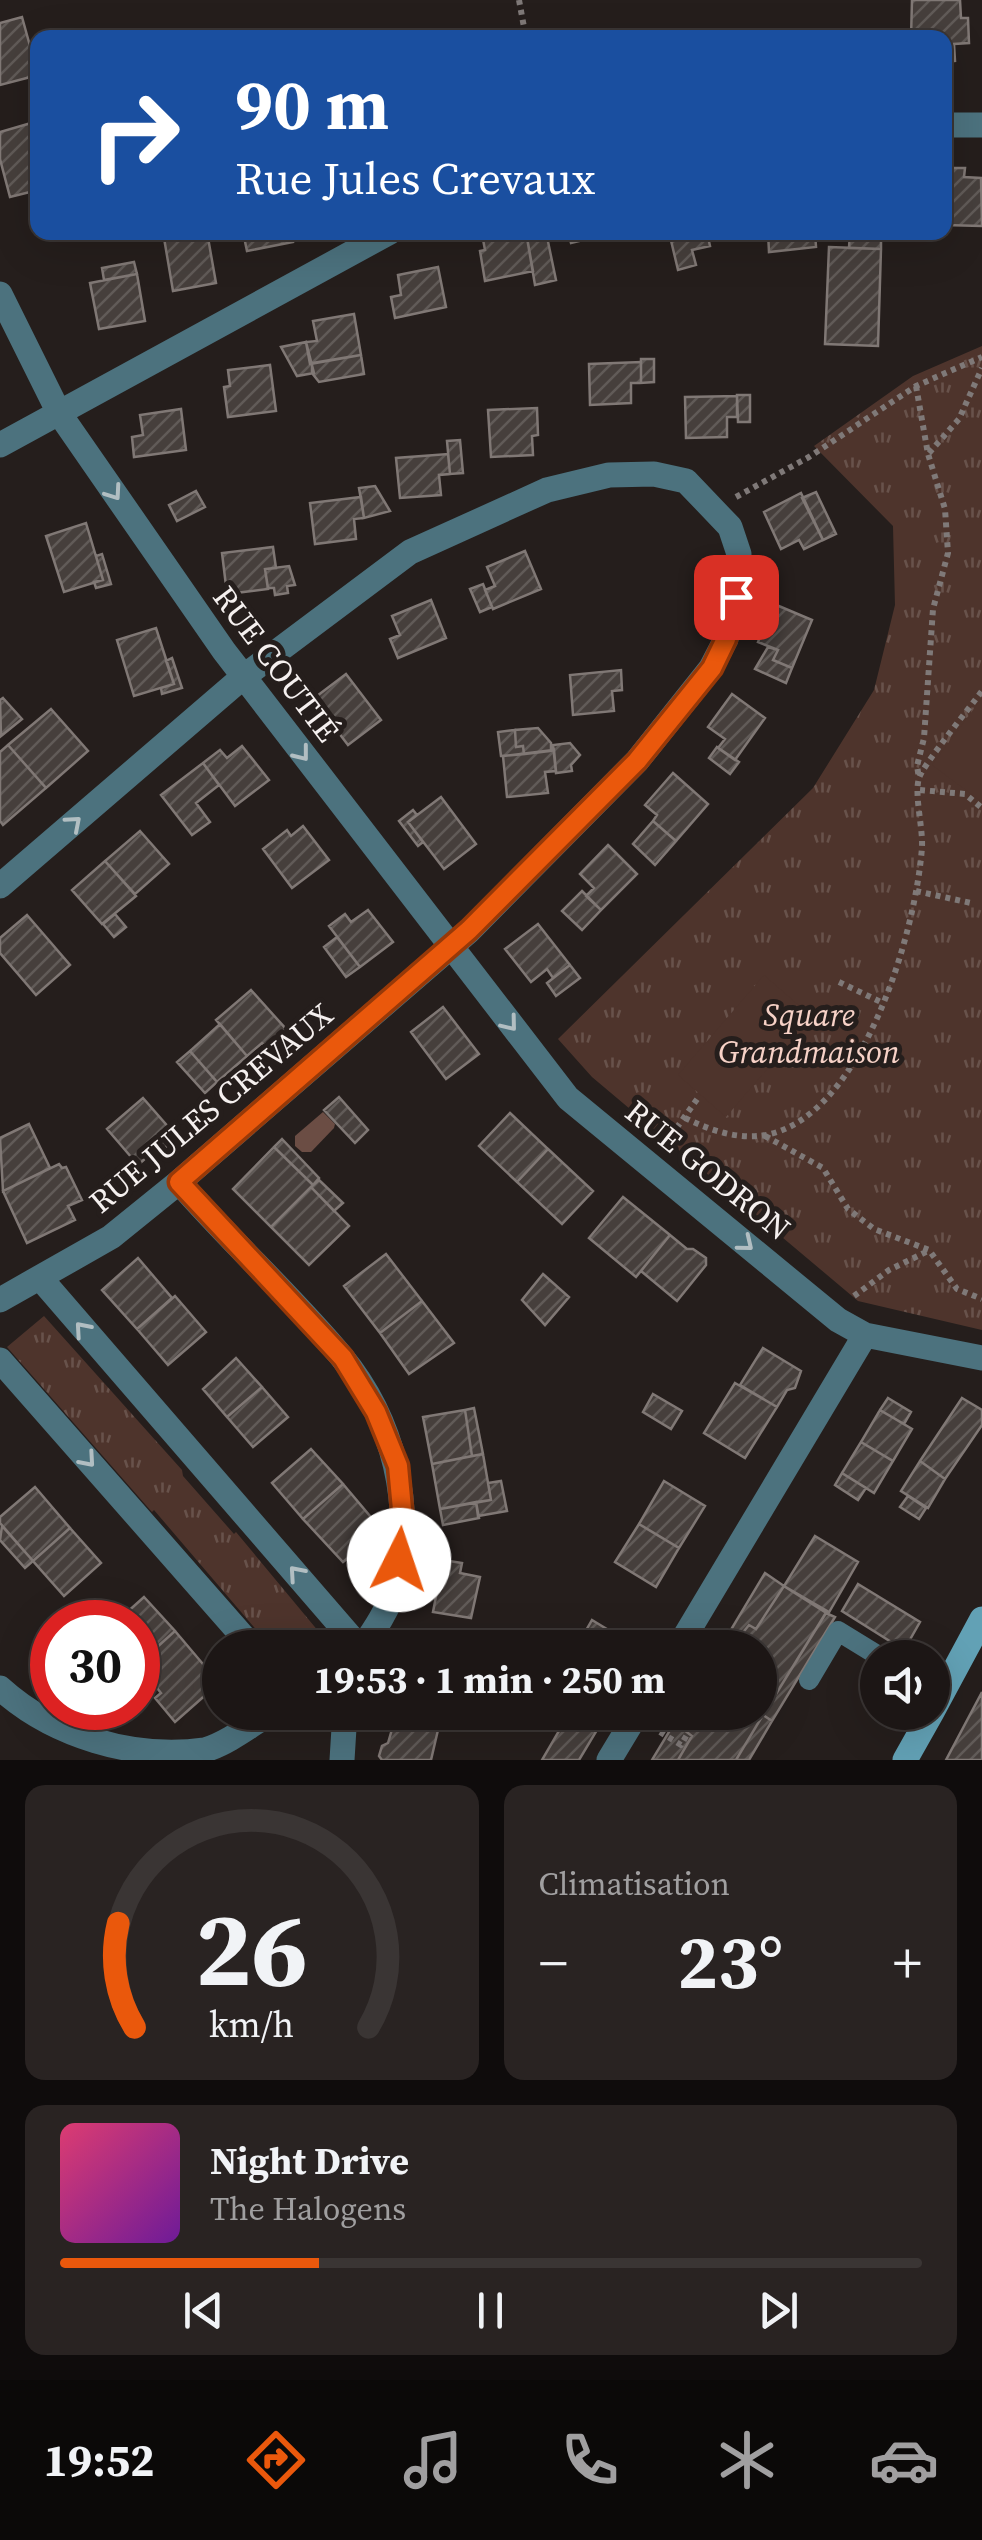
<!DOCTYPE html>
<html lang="fr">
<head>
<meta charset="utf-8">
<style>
  body { margin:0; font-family:"Source Serif 4",serif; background:#292322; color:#f1f3f6; height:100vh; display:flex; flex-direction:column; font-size:38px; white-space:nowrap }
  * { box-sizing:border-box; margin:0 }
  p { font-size:32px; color:#a09fa0 }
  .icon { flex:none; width:55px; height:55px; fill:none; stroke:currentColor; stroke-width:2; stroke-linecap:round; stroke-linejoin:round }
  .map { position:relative; height:1760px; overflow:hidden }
  .side { display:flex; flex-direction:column; gap:25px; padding:25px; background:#0f0c0c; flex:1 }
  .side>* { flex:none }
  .guide { position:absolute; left:30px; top:30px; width:922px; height:210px; border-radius:20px; box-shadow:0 10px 40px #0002,0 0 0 2px #3a3534; background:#1a4fa0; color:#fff; overflow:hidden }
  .tools { position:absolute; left:860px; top:1640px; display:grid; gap:20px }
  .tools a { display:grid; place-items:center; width:90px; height:90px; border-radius:50%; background:#1c1615; box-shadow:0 10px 40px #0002,0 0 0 2px #3a3534; font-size:50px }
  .speed { position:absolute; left:30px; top:1600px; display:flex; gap:20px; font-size:50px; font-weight:700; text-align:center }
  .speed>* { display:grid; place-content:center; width:130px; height:130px; border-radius:50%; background:#1c1615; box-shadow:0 10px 40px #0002,0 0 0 2px #3a3534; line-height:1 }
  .speed .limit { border:15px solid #d22; background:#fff; color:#111 }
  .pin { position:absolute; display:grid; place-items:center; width:85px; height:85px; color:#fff; margin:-42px; border-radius:20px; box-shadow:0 5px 15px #0006 }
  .me { position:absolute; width:110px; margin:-55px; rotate:4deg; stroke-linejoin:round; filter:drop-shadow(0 0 8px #0008) }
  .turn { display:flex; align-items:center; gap:35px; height:210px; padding:0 40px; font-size:45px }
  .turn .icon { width:130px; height:130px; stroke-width:2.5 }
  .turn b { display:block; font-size:70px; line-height:85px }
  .big { font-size:75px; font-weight:700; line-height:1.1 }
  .side .card { flex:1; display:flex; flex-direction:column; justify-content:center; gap:15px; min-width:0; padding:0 35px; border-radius:20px; background:#292322 }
  .side .dial { align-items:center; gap:0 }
  .dial svg { height:260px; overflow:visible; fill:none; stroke:#3a3534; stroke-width:7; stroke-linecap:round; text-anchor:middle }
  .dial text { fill:#f1f3f6; stroke:none }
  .song { display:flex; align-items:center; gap:30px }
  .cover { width:120px; height:120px; border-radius:15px; background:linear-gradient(135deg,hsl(340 70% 55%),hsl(280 70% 35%)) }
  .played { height:10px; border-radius:5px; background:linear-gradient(90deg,#ea580c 30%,#3a3534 30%) }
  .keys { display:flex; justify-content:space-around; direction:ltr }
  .heat { display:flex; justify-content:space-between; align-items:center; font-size:55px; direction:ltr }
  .side .tiles { flex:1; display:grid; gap:25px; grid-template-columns:1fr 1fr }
  .card:last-child { grid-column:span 2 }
  .trip { position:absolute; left:202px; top:1630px; width:575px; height:100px; border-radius:50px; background:#1c1615; box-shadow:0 10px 40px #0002,0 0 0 2px #3a3534; font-weight:700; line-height:100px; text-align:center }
  .tabs { display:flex; height:160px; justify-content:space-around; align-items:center; background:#0b0908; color:#a09fa0 }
  .tabs .icon { width:70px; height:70px }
  .tabs .active { color:#ea580c }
  .tabs b { font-size:45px; color:#f1f3f6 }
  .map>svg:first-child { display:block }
  .grass { fill:url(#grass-tufts) }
  .garden { fill:#4e342c }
  .water { fill:#6b4d44 }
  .building { fill:url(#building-hatch); stroke:#807875; stroke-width:2.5 }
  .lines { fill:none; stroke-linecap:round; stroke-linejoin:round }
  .path { stroke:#7f7978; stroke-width:6; stroke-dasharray:5 5; stroke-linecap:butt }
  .lane { stroke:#4c727e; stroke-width:20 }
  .street { stroke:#4c727e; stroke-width:25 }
  .secondary { stroke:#62a1b5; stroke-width:25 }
  .oneway { stroke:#b1bec2 }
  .route-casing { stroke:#983908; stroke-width:25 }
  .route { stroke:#ea580c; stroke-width:18 }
  .labels { text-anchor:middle; stroke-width:10; stroke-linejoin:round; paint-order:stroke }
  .street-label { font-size:32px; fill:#f5f0ef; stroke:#251e1c }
  .park-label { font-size:32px; font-style:italic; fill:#f7d2c7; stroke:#251e1c }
</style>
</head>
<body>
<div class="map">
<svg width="982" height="1760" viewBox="0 0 982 1760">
  <defs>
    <pattern id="grass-tufts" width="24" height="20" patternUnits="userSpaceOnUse" patternTransform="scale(2.5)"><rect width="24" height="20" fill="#4e342c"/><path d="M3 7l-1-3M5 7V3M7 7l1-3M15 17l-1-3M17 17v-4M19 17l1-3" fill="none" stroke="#68524b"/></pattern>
    <pattern id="building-hatch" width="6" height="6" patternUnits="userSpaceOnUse" patternTransform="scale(2.5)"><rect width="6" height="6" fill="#463f3c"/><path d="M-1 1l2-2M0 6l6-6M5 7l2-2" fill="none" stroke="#615b58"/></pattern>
  </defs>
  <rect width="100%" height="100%" fill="#251e1c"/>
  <!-- grass -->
  <path class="grass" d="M982,346V1330L858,1301L592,1077L558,1039L813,788L874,690L895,605L893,526L814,446L913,376Z
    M44,1316L182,1470L183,1476L234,1534L236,1532L319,1632L302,1647H271L154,1510L152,1512L7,1347Z"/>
  <!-- garden -->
  <path class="garden" d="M982,698V802L932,765Z
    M764,975L812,1017L726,1117L678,1075Z"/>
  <!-- water -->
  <path class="water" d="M323,1112L335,1124L334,1128L311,1152H302L295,1146V1136Z"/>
  <!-- building -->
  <path class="building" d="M912,0H960L961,18H968L969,43L954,44L955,61L945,62V38H911Z
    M22,17L38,75L0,85V23Z
    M788,34V38H729V37Z
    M38,121V190L10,197L0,159V132Z
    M945,168H965L964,177L981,178L982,226L945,225Z
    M163,232H207L216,283L173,291Z
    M243,232H292L293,242L247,251Z
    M526,232H546L556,280L535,285Z
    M526,232L533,271L485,281L480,251L485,250L482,234Z
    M568,232H616L571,243Z
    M669,232H725L708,237L710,246L692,250L696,265L678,270Z
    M768,232H815L816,247L769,252Z
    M850,232H881V249L849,248Z
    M829,247L881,249L878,346L825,344Z
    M134,262L137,274L104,280L102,268Z
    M438,267L446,307L395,318L391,297L401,295L398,275Z
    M137,274L145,321L99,329L90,283Z
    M354,314L361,355L310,364L306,342L317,341L313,321Z
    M306,342L314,373L297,376L281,347Z
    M361,355L364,374L319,382L312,373V363Z
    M641,359H654V382L641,383Z
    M641,362V383H631V403L590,405L589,364Z
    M270,365L276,411L228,417L224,387L230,386L228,370Z
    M737,395H750V422H738Z
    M737,396V417H727V437L686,438L685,397Z
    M537,408L538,435L532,436L533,455L491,457L488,410Z
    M181,409L186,450L134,457L132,437L143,435L140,415Z
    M460,440L463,473L450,474L447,441Z
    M448,454L450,474L439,475L441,495L400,498L396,458Z
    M375,486L390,511L364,518L359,488Z
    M196,491L205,507L177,521L169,505Z
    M816,492L836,534L823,540L802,498Z
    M801,493L823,540L804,549L799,540L781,549L764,512Z
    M361,497L364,518L354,519L356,539L315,544L310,503Z
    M86,523L103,580L64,592L46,536Z
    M273,547L276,568L265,569L268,589L227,594L222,553Z
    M525,551L541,589L493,609L485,590L495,586L487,567Z
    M102,554L111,584L96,588L94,582L103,580L96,556Z
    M289,566L295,585L287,586L288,593L275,595L274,588H268L265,569Z
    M483,584L492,607L480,612L470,589Z
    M431,600L446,638L398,658L390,639L400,635L392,616Z
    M774,604L812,620L792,668L773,660L778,650L758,642Z
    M156,628L174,684L134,696L117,640Z
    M768,647L778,650L773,660L792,668L786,683L755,669Z
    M172,658L182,688L162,694L161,688L174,684L166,661Z
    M621,670L622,690L612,691L614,711L573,715L570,675Z
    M346,674L381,720L348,745L313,699Z
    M732,694L765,718L735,760L718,748L725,739L708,727Z
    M3,698L22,719L1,736L0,700Z
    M51,709L88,751L46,788L8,745Z
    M538,728L551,743V751L524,754L523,746L516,747L515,730Z
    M515,730L516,747L523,746L524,754L501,756L498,732Z
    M570,743L580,755L571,765L572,771L556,773L553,745Z
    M8,745L46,788L3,825L0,821V752Z
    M242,746L269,780L235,806L203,763L220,750L227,758Z
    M717,747L739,762L730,774L709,758Z
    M554,750L556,771L545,772L548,793L507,797L503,756Z
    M203,763L219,785L196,803L210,822L192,835L161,795Z
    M673,773L708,804L676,841L653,821L657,815L645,805Z
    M441,797L476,844L444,869L408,822Z
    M413,810L417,815L408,822L423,842L418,846L399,821Z
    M653,821L676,841L655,865L633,844Z
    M303,826L329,860L292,888L263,849L287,830L291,836Z
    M140,831L169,864L135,894L105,861Z
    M608,845L637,874L601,910L586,896L594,888L580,874Z
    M105,861L136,896L102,924L72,890Z
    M582,891L601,910L582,930L562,911Z
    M368,910L393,942L360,967L329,926L345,914L351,922Z
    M115,914L126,927L114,937L103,924Z
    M27,915L70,965L36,995L0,953V938Z
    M538,924L570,965L553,978L547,969L531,982L505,949Z
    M337,937L360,967L346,977L324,947Z
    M570,965L580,978L556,996L547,983Z
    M251,990L286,1029L266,1046L262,1043L247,1056L216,1020Z
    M443,1007L479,1054L446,1079L411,1032Z
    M220,1024L247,1056L217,1082L190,1051Z
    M190,1051L217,1082L205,1093L177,1062Z
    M339,1097L368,1130L355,1143L324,1110Z
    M143,1098L177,1137L158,1154L155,1150L138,1165L107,1129Z
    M510,1113L548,1149L517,1182L479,1146Z
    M29,1124L50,1168L3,1191L0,1138Z
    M282,1139L319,1178L313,1185L274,1147Z
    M274,1147L313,1185L271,1227L233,1189Z
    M548,1149L593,1191L562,1224L517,1182Z
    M59,1164L62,1168L66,1167L82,1200L68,1206L75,1220L27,1243L3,1191Z
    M319,1180L343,1203L334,1211L311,1187Z
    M311,1187L349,1226L309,1265L271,1227Z
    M623,1197L670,1235L636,1277L589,1238Z
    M670,1235L687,1249H693L706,1258V1265L677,1301L641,1271Z
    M386,1254L422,1301L380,1333L344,1286Z
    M138,1258L172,1298L137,1329L102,1290Z
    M543,1274L569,1297L545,1325L522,1300Z
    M175,1296L206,1332L168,1365L137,1329Z
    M422,1301L454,1343L409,1374L380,1333Z
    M763,1348L801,1371L795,1388L787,1390L777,1407L740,1385Z
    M236,1358L262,1387L227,1417L203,1389Z
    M735,1383L777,1407L745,1458L704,1433Z
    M262,1387L288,1417L253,1447L227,1417Z
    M653,1394L682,1411L671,1429L643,1412Z
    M888,1398L911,1412L904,1424L880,1410Z
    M962,1398L982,1410V1425L945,1479L920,1461Z
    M474,1408L483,1454L472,1456L465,1410Z
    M465,1410L472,1456L432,1464L423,1417Z
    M880,1410L912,1429L893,1461L861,1442Z
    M861,1442L893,1461L874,1493L842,1473Z
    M311,1449L343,1484L303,1519L272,1483Z
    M483,1454L491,1500L440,1509L432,1464Z
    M920,1461L945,1479L928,1508L901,1491Z
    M842,1473L866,1488L858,1500L835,1485Z
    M501,1481L507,1511L478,1516L476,1502L491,1500L488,1483Z
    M664,1481L705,1506L679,1548L639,1524Z
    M343,1484L375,1522L366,1531L370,1541L343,1562L303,1519Z
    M35,1487L70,1528L33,1561L0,1523V1517Z
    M908,1496L926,1508L919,1519L900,1507Z
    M476,1502L479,1518L443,1525L440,1509Z
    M639,1524L679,1548L656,1587L615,1562Z
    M2,1526L33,1561L25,1568L0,1540Z
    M70,1528L101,1563L64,1596L33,1561Z
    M815,1536L858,1562L828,1614L784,1586Z
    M443,1560L462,1563L460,1573L480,1577L471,1618L433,1612Z
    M765,1573L784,1586L756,1629L749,1625L736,1641L745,1648H720Z
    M858,1584L920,1622L904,1650L842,1611Z
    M784,1586L827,1611L763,1715L759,1712L760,1648H745L736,1641L749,1625L756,1629Z
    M144,1597L175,1631L141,1662L138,1658V1622H116Z
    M826,1613L835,1617L772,1721L763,1715Z
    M592,1620L633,1645L631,1648H576Z
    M175,1631L219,1683L175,1722L155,1698L161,1693L138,1664Z
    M982,1692V1760H946Z
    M396,1712H442L438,1730L395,1719Z
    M570,1712H590L603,1720L579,1760H542Z
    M681,1712H696L684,1730L692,1736L678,1760H652Z
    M696,1712L704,1717L707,1712H759L763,1715L736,1760H678L692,1736L684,1730Z
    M763,1715L772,1721L749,1760H736Z
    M395,1719L438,1730L431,1760H382L379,1756L382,1746L388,1743Z"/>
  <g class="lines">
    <!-- path -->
    <path class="path" d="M519,0L526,38
      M916,386L928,454L945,509L948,553L933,609L924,738L917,766L919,778
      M929,453L959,419L982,368
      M736,497L809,457L916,386L982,357
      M920,790L965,794L982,808
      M916,891L971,903
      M839,982L883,1003
      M685,1118C710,1130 737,1140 766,1135C863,1116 916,932 922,847C923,827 914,795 919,778C923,765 971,706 982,691
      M765,1136L823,1168L848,1209L874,1229L929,1250L957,1289L982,1299
      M665,1144L698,1098
      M854,1296L889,1270L928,1251
      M739,1648L741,1644
      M660,1732L681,1745L688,1733"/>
    <!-- lane -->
    <path class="lane" d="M809,1680L838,1631L882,1658"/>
    <!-- street -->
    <path class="street" d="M945,125H982
      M0,294L59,413L224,651L568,1098L838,1320L865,1335L982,1358
      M0,445L390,232
      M0,886L243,677L410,552L547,490L609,475L654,474L686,481L730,527L739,554L736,597L726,639L711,668L637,761L469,931L179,1182L111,1237L0,1300
      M179,1182C231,1242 291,1296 341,1356C394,1420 415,1507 395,1587C389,1608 375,1629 362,1648
      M41,1279L360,1648
      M0,1360L253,1648
      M678,1648L865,1335
      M0,1688C53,1736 133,1760 205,1750C228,1743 251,1725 272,1712
      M342,1760L345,1712
      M609,1760L638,1712"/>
    <!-- secondary -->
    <path class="secondary" d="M932,1712L982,1619
      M905,1760L932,1712"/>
  </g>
  <!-- one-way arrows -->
  <defs><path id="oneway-chevron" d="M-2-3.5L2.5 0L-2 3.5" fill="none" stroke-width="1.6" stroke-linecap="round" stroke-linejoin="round" transform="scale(2.5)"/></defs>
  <g class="oneway">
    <use href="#oneway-chevron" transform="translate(114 493) rotate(55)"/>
    <use href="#oneway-chevron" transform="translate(302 754) rotate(52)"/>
    <use href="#oneway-chevron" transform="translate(74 823) rotate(-41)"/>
    <use href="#oneway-chevron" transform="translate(510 1024) rotate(51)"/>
    <use href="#oneway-chevron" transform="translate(746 1244) rotate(39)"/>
    <use href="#oneway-chevron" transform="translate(82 1329) rotate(-131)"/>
    <use href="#oneway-chevron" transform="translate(88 1460) rotate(49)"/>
    <use href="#oneway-chevron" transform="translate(296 1573) rotate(-131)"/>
  </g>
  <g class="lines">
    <defs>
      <path id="route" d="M399,1560L404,1531L398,1466L376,1412L343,1358L179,1182L469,930L637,761L712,668L726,639L736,597"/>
    </defs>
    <!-- route casing -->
    <use href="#route" class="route-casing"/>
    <!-- route -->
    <use href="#route" class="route"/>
  </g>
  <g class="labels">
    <!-- street labels -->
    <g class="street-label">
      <text transform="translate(276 664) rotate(53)" y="11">RUE COUTIÉ</text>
      <text transform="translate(211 1108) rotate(-40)" y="11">RUE JULES CREVAUX</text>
      <text transform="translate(708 1170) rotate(39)" y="11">RUE GODRON</text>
    </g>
    <!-- park labels -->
    <g class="park-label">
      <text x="809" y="1026">Square<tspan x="809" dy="37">Grandmaison</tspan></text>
    </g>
  </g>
</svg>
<div class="tools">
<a><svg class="icon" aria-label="sound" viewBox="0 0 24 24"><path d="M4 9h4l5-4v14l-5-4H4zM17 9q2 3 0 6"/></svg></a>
</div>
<div class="speed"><div class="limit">30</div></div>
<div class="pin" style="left:736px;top:597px;background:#d93025"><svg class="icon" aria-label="arrive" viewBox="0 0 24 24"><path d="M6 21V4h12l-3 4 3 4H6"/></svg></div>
<svg class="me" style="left:399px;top:1560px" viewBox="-20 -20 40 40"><circle r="19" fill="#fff"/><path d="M0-13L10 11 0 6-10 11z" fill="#ea580c"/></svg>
<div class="trip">19:53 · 1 min · 250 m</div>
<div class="guide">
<div class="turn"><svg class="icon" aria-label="right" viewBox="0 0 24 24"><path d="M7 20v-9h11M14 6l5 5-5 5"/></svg><div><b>90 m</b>Rue Jules Crevaux</div></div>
</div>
</div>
<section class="side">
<div class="tiles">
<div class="card dial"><svg viewBox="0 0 100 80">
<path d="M14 69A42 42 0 1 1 86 69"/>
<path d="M14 69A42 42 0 0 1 9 37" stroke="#ea580c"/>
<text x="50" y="56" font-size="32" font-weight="700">26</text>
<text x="50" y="72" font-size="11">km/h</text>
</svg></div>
<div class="card"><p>Climatisation</p>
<div class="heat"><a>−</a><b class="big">23°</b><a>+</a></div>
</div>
<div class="card">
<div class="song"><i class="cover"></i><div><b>Night Drive</b><p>The Halogens</p></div></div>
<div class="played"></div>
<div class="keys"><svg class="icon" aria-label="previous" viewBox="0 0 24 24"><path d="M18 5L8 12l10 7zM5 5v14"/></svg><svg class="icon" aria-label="pause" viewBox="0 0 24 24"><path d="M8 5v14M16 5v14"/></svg><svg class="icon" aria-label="next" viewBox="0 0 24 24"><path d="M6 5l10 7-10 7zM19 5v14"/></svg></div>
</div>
</div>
</section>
<nav class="tabs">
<b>19:52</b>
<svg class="icon active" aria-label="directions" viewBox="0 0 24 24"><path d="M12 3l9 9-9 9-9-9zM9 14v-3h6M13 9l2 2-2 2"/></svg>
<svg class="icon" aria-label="music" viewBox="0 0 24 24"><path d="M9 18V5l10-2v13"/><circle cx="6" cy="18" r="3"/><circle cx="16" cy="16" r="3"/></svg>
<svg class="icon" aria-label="phone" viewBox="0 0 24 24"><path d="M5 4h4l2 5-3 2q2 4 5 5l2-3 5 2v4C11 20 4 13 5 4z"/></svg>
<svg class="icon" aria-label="climate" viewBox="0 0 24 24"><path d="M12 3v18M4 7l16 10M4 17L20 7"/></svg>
<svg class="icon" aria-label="car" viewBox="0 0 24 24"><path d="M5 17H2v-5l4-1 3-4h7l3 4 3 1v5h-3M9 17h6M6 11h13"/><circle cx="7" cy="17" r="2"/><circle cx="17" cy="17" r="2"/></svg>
</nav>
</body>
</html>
